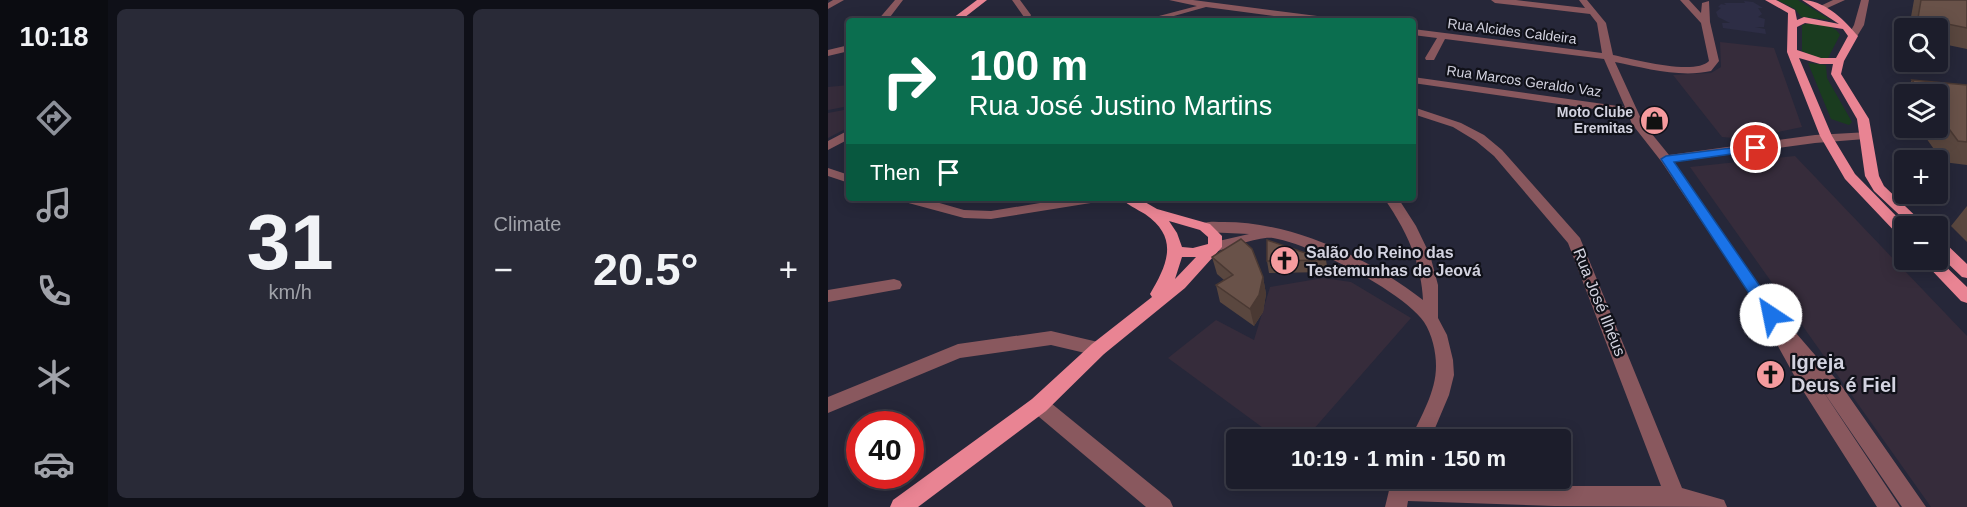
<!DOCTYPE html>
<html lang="en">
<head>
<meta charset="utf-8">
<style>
  body { margin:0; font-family:Helvetica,sans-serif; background:#292a37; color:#f1f3f6; height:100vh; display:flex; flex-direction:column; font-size:22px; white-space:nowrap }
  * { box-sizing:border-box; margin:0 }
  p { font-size:20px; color:#a0a2a9 }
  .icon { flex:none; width:33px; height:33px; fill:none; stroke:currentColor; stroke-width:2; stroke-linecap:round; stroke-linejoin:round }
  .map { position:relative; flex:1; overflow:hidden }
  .sheet { display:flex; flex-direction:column; gap:9px; padding:9px; background:#0f1018; width:720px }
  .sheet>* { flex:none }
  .banner { position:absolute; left:18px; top:18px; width:570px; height:183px; border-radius:6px; box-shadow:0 3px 15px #0003,0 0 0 2px #3a3b47; background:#0b6e4f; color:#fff; overflow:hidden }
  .controls { position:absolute; left:1066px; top:18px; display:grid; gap:12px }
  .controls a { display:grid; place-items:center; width:54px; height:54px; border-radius:6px; background:#1c1d2b; box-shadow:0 3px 15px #0003,0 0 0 2px #3a3b47; font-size:30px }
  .speed { position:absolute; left:18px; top:411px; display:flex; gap:12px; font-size:30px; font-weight:700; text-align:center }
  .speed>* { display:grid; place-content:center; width:78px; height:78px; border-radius:50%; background:#1c1d2b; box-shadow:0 3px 15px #0003,0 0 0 2px #3a3b47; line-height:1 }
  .speed .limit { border:9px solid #d22; background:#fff; color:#111 }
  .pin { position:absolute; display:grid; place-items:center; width:51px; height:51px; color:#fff; margin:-26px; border:3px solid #fff; border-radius:50%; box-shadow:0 2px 6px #0007 }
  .me { position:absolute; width:66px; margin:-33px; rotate:326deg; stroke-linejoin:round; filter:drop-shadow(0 0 4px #0008) }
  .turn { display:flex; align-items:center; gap:21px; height:126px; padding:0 24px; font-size:27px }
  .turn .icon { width:78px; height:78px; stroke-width:2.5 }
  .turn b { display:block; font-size:42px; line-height:51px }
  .then { display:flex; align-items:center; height:57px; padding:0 24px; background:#0003; gap:12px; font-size:22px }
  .big { font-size:45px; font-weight:700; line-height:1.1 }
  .sheet .card { flex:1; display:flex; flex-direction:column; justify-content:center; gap:9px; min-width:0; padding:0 21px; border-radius:9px; background:#292a37 }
  .sheet .dial { align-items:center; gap:0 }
  .dial b { font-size:78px; line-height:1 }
  .heat { display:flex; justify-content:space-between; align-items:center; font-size:33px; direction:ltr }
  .sheet .tiles { flex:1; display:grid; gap:9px; grid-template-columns:repeat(2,1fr) }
  .trip { position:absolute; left:398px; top:429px; width:345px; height:60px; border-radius:6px; background:#1c1d2b; box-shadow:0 3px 15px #0003,0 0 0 2px #3a3b47; font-weight:700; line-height:60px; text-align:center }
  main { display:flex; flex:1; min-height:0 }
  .tabs { display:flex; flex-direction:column; width:108px; justify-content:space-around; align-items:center; background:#0b0c11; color:#a0a2a9 }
  .tabs .icon { width:42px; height:42px }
  .tabs .on { color:#8c9099 }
  .tabs b { font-size:27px; color:#f1f3f6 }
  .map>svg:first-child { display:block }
  .built { fill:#2d2d45 }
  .education { fill:#362c3b }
  .green { fill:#1a3c1f }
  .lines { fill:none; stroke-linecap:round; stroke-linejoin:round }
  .minor { fill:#89585e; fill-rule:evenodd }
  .major { fill:#e98493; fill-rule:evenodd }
  .wall { fill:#5a473f }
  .shaded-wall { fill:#4a3933 }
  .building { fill:#695249; stroke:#4a3933; stroke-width:1.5 }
  .route { fill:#1a73e8; stroke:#114b97; stroke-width:1.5 }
  .labels { text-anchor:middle; stroke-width:4.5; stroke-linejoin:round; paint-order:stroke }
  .far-street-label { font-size:14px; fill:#d3d3e0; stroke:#101119 }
  .far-poi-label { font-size:14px; font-weight:bold; fill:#d3d3e0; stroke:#101119; text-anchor:end }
  .poi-label { font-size:16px; font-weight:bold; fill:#d3d3e0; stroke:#101119; text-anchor:start }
  .street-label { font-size:16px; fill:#d3d3e0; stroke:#101119 }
  .near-poi-label { font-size:20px; font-weight:bold; fill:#d3d3e0; stroke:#101119; text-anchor:start }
</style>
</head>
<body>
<main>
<nav class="tabs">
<b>10:18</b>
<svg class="icon on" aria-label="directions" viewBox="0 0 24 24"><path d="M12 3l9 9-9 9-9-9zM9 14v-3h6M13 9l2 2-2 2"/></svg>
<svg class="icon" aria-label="music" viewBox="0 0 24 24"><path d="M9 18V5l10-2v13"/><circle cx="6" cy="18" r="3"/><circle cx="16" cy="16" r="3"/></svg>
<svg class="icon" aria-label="phone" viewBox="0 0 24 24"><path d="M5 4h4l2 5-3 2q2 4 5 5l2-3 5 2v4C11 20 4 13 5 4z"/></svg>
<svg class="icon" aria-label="climate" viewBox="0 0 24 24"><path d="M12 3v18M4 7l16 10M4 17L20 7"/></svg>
<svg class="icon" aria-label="car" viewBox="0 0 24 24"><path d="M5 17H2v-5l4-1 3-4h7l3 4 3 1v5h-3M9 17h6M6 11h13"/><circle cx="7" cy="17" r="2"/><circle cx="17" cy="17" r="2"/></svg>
</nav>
<section class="sheet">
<div class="tiles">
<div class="card dial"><b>31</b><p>km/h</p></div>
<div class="card"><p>Climate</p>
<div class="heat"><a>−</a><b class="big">20.5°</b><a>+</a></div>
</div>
</div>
</section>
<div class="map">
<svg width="1139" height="507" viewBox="0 0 1139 507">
  <rect width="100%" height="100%" fill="#262739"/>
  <!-- built -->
  <path class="built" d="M916,1L925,2L935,8H930L934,14L930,17L937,19L936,27H927L937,29L938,34L895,28L894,23H902L890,17L888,12L893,8L890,7L893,4L898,5L896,3H917Z"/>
  <!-- education -->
  <path class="education" d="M892,42L946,48L974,127L917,139L894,137L845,75L883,73L893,67Z
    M21,85V106L0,110V87Z
    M21,109V127L0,138V113Z
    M967,156L1139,336V507H1103L862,167Z
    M495,278L523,282L583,318L477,439H450L340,358L388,320L426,340L442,287Z"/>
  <!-- green -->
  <path class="green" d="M949,0H970L1003,20L973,17L967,9Z
    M983,23C994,25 1007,25 1012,35L1000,58H988L974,51V25Z
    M980,63L998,65L999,78L1024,122L1021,125L1003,119Z"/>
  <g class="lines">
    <!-- minor -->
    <path class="minor" d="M5,0H16L0,9V3Z
      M67,0H75L59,21H49Z
      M184,0H192L203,15L202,17H196Z
      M341,0H365L505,18L510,21H484L378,7L328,21H312L369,6Z
      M663,0H688L757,8L751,0H759L778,23L785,55C804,59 867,76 881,61L873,23L852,0H861L873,13L874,3L881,1L882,22L891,61L883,71C852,78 817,68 787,62L815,123L841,155L987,135L1041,132V138L1037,139L987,143L846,162L949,311L1013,385L1098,507H1074L991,385L1072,507H1049L972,386L946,339L949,334L833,161L804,124L800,114L585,83V77L797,107L776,59L617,39L606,60H598L597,58L609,38L585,35V29L774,53L769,23L762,14L667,3Z
      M1005,0H1017L995,10L988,8Z
      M1033,0H1041L1036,25L1028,38L1025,39L1020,36L1026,25Z
      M21,45V51L0,56V50Z
      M585,107L633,123L656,135L674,150L752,238L854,488L896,500L899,507L726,506L580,501L579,507H557L564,478H584V481L726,486H833L740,243L666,156L648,141L625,127L585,114Z
      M21,130V139L0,150V141Z
      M0,168L21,175V183L0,176Z
      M71,198H94L136,210L163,211L242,198H276L269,202L163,219L136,218L73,201Z
      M556,198H570L588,226L602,255L610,285V318L619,335L625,360L626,375L621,395L602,440H582C593,416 608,392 608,366C608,352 604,334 596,322C576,292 480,243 445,238C432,236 401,248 387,252L382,251L380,247L382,243L421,234L377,232L370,227C376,220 387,222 396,222C465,222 541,258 595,300C593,261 578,230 556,198Z
      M66,279L72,281L74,285L72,289L0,302V290Z
      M223,331L270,342L276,344L279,349L276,354L270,356L223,345L132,358L0,413V397L130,344Z
      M211,397L218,399L342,500L345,507H318L204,411L202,405L204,399Z"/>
    <!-- major -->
    <path class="major" d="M149,0H159L132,21H121Z
      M937,0H948L967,10L969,20L976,17L1011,24L974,0C995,0 1015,18 1028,34L1030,36L1016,61L1013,74L1041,119L1051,176L1056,186L1098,226H1083L1046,191L1037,176L1029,119L1003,74L1005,64H992L971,58L1004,136L1027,174L1078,226L1077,239L1072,237L1017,179L992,136L959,52L960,13ZM977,23L1015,29L1020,36L1008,58H993L969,50V27Z
      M293,198H310L329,209L382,224L394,236V247L357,288L276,354L218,411L90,507H62L65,500L204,399L264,344L324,297L322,294C339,265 352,238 317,214C309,209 299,205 293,198ZM341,221L372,230L380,237V244L365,248L354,247L349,233ZM354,257H368L347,279Z
      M1110,240L1115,241L1139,264V278L1134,277L1110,254Z
      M1110,259L1139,287V303L1133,301L1094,260Z"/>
  </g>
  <!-- wall -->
  <path class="wall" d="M1086,0H1139V49L1110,43V28H1081Z
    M1084,80L1139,85V165L1115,162L1091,128H1110V94H1077V107L1072,99Z
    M1139,206V242L1123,226Z
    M384,257L435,277L438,294L435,312L426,326L392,302L388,285L396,280L389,274Z
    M498,260L500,272L441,273L439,261Z"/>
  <!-- shaded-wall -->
  <path class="shaded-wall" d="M435,277L438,294L435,312L426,326L422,309Z"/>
  <!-- building -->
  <path class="building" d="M1093,0H1139V28L1090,18Z
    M1084,80L1139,85V142L1130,141L1110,114V94H1095Z
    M413,239L424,249L435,277L431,295L422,309L388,285L405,275L384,257Z
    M439,240L498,260L439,261Z"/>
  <!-- route -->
  <path class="route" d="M928,145L932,146V150L846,162L949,311L951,315L943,320L938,319L833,159L838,156Z"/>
  <!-- icons -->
  <defs>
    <symbol id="shop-disc" viewBox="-11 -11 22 22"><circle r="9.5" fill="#f59b9e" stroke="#101119"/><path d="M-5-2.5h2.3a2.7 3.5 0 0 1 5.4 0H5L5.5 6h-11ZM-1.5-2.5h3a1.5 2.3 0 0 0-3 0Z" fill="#111"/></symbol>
    <symbol id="church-disc" viewBox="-11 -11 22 22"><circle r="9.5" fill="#f59b9e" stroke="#101119"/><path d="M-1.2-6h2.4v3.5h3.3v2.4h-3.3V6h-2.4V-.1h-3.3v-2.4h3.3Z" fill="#111"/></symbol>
  </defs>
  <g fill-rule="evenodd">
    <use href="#shop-disc" x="810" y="104" width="33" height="33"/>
    <use href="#church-disc" x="440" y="244" width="33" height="33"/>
    <use href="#church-disc" x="926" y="358" width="33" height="33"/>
  </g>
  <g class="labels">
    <!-- far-street labels -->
    <g class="far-street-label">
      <text transform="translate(684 31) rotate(7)" y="5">Rua Alcides Caldeira</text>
      <text transform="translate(696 81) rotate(8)" y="5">Rua Marcos Geraldo Vaz</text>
    </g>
    <!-- far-poi labels -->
    <g class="far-poi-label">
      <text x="805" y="117">Moto Clube<tspan x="805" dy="16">Eremitas</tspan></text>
    </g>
    <!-- poi labels -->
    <g class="poi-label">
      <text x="478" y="258">Salão do Reino das<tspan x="478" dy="18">Testemunhas de Jeová</tspan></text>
    </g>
    <!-- street labels -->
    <g class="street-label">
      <text transform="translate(772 302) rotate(68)" y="6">Rua José Ilhéus</text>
    </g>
    <!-- near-poi labels -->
    <g class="near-poi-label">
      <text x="963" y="369">Igreja<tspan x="963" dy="23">Deus é Fiel</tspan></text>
    </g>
  </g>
</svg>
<div class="controls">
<a><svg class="icon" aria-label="search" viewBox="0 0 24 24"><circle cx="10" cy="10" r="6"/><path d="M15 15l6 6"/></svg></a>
<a><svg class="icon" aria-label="layers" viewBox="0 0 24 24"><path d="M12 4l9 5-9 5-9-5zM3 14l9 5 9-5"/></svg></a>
<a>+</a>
<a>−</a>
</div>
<div class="speed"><div class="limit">40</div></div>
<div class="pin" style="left:928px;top:148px;background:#d93025"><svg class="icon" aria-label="arrive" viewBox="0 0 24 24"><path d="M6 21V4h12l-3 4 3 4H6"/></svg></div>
<svg class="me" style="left:943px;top:315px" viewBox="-20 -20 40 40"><circle r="19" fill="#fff"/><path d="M0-13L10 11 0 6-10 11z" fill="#1a73e8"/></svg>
<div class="trip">10:19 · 1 min · 150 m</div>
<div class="banner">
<div class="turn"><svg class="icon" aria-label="right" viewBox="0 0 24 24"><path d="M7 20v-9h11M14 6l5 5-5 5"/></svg><div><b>100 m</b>Rua José Justino Martins</div></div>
<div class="then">Then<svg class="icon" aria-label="arrive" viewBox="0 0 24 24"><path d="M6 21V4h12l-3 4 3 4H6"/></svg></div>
</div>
</div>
</main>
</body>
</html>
